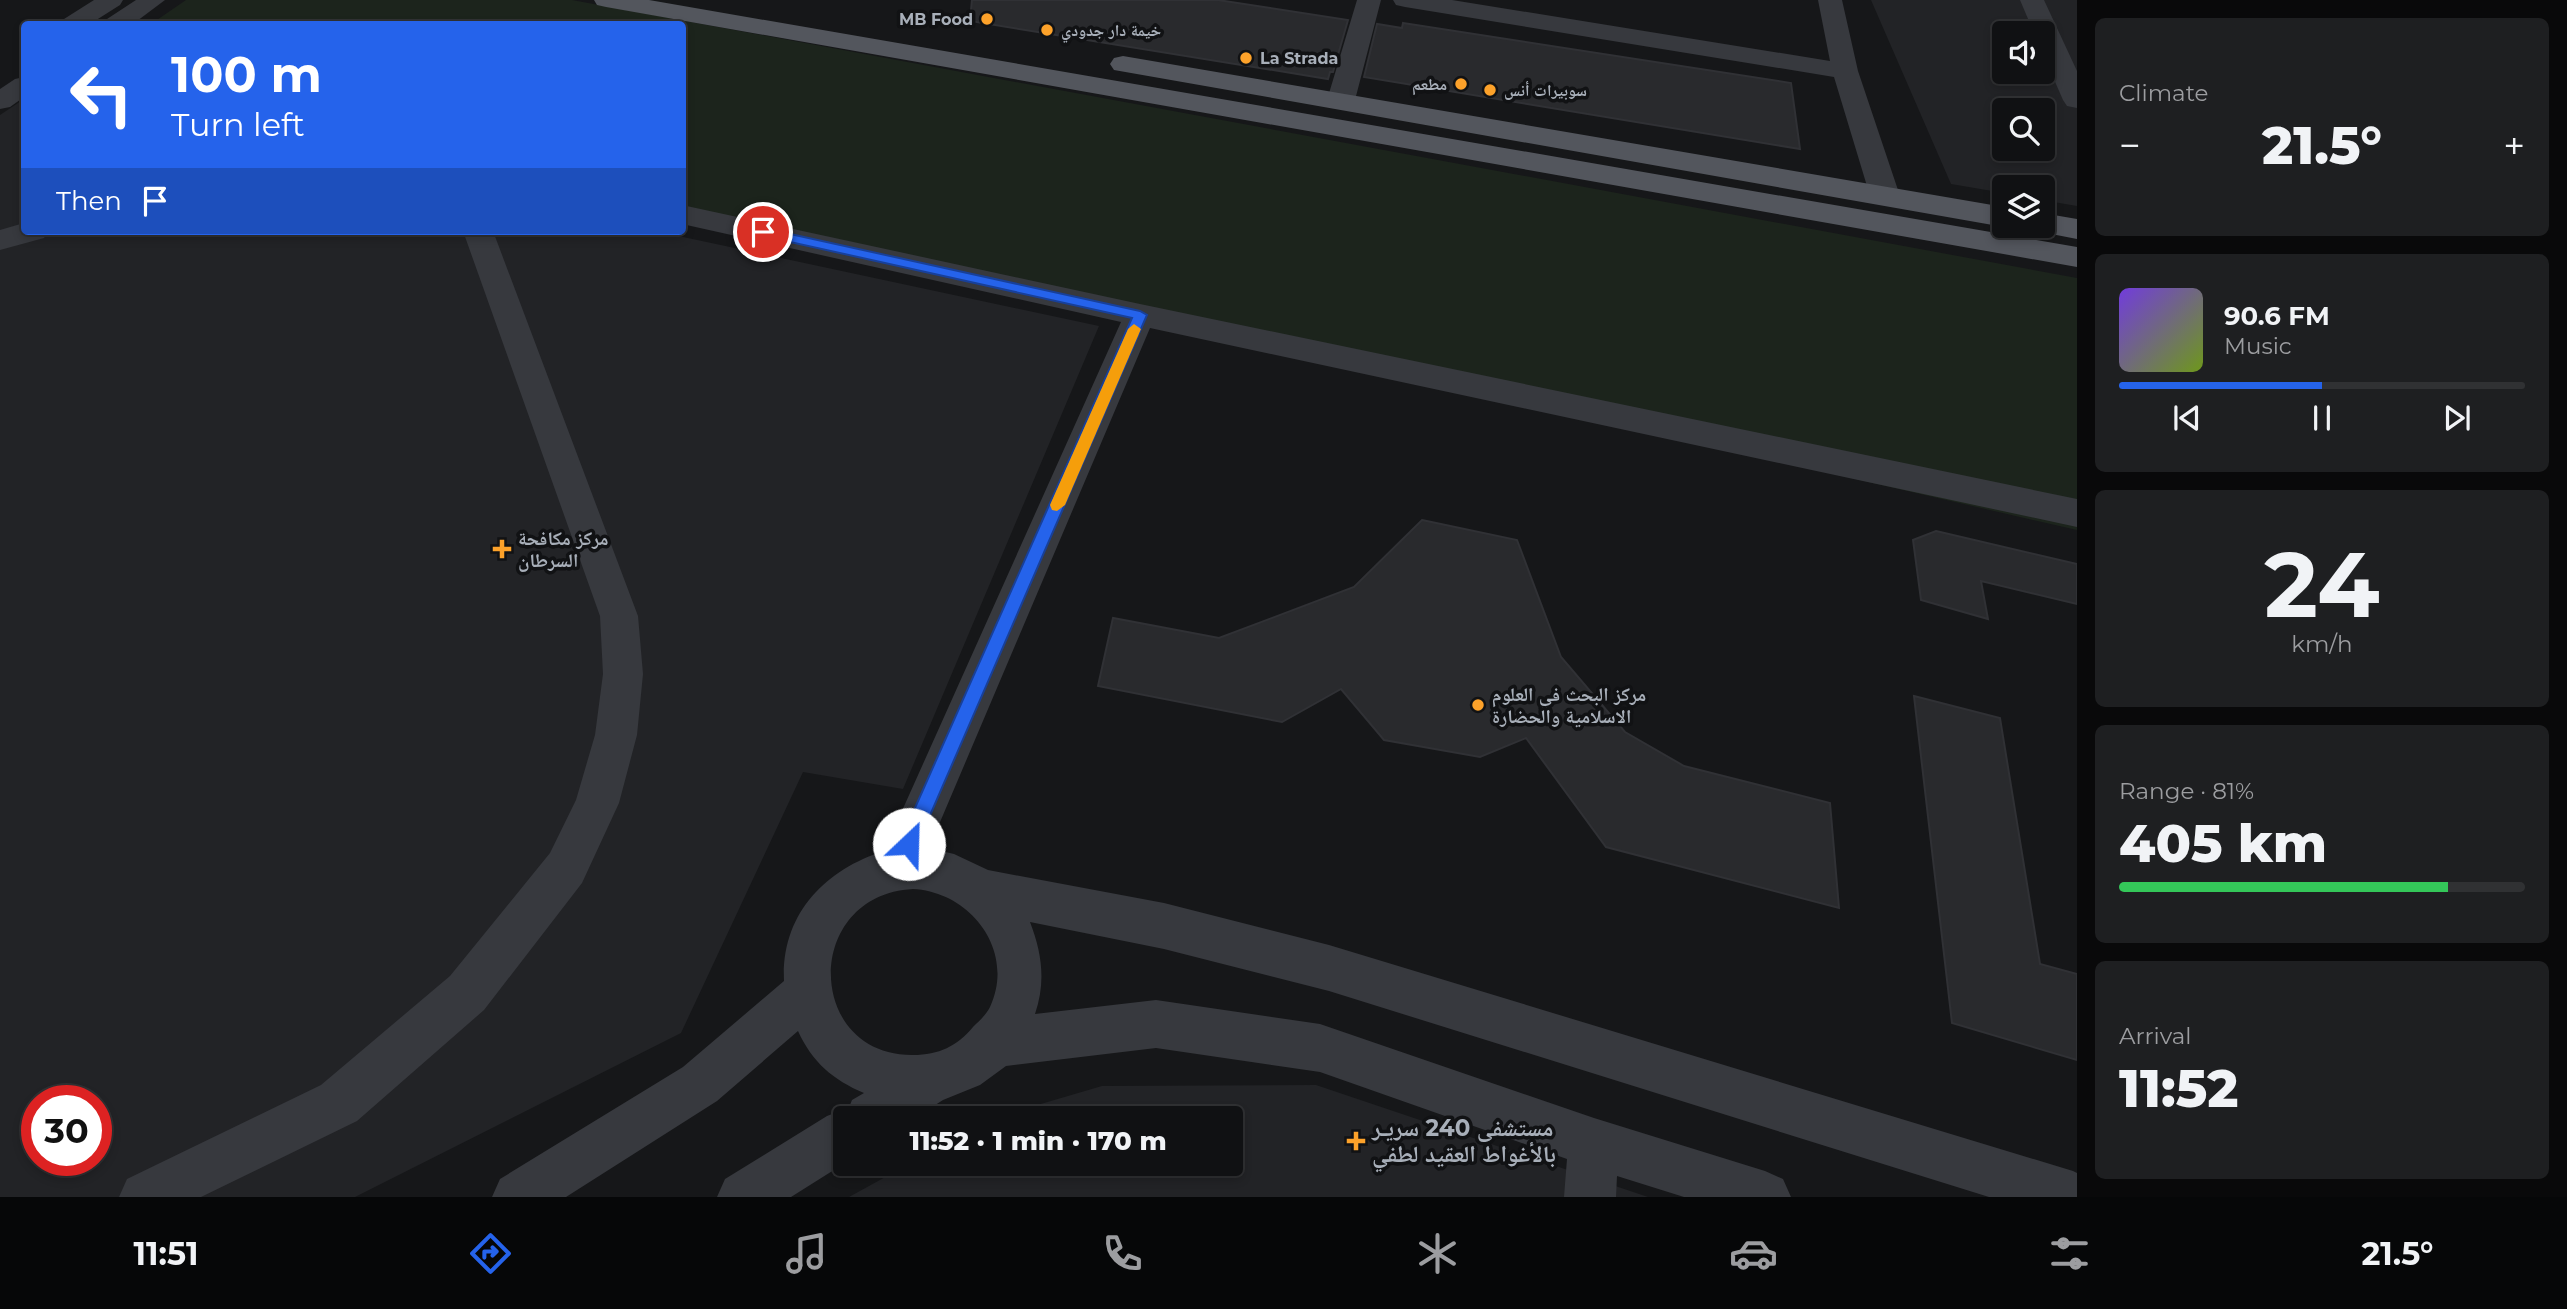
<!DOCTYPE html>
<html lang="en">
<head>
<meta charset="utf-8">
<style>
  body { margin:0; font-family:Montserrat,"Noto Naskh Arabic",sans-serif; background:#1e1f21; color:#f1f3f6; height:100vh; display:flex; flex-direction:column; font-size:26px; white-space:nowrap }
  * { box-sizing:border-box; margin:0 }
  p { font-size:23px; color:#9c9da0 }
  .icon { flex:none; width:38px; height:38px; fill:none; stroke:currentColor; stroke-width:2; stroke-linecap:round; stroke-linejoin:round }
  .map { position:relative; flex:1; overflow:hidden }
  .side { display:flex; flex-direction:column; gap:18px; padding:18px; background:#09090a; width:490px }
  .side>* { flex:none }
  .guide { position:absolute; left:21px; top:21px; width:665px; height:214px; border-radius:7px; box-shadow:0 4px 10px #0003,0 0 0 2px #303133; background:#2563eb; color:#fff; overflow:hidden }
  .controls { position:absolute; left:1992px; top:21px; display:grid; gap:14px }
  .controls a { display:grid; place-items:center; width:63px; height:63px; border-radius:7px; background:#101113; box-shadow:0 4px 10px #0003,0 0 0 2px #303133; font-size:35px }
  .speed { position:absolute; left:21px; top:1085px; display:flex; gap:14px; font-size:35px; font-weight:700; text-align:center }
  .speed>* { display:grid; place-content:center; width:91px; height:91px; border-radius:50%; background:#101113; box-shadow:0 4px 10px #0003,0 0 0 2px #303133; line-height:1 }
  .speed .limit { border:10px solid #d22; background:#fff; color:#111 }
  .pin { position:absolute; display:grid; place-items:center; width:60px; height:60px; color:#fff; margin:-30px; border:4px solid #fff; border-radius:50%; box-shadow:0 2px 7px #0007 }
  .me { position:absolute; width:77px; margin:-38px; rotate:24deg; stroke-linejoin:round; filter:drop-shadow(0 0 5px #0008) }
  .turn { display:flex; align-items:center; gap:24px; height:147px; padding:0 35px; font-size:32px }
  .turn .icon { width:91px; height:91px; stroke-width:2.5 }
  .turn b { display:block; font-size:49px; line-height:60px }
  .then { display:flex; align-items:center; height:66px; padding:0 35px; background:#0003; gap:14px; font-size:26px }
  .big { font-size:52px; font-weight:800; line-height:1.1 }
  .side .card { flex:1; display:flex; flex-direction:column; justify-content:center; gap:10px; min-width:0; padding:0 24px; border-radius:10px; background:#1e1f21 }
  .side .dial { align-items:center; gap:0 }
  .dial b { font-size:91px; line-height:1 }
  .song { display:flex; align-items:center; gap:21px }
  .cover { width:84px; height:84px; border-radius:10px; background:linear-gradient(135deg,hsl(260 70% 55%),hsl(80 70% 35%)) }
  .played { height:7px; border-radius:4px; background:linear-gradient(90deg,#2563eb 50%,#303133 50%) }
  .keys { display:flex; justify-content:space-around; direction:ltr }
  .heat { display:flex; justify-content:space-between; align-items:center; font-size:38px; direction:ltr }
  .charge { height:10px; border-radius:5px; background:linear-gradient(90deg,#34c759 81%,#303133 0) }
  .trip { position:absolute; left:833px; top:1106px; width:410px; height:70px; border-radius:7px; background:#101113; box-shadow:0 4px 10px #0003,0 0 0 2px #303133; font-weight:800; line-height:70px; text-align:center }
  .tab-bar { display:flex; height:112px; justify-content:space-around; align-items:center; background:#060708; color:#9c9da0 }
  .tab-bar .icon { width:49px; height:49px }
  .tab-bar .active { color:#2563eb }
  .tab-bar b { font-size:32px; color:#f1f3f6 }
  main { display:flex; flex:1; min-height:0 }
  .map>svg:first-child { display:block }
  .built { fill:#222326; fill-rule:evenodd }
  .green { fill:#1c241c }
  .building { fill:#292a2d; stroke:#303135; stroke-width:2 }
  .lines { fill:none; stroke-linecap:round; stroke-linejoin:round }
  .minor { fill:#37393e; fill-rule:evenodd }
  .major { fill:#53565d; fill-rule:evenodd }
  .route { fill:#2563eb; stroke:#184099; stroke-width:2 }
  .slow { fill:#f59e0b }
  .poi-dot { fill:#fda22a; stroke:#111214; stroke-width:2.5 }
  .labels { text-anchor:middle; stroke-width:7; stroke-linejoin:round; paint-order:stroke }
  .far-poi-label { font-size:16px; font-weight:bold; fill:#a8afb9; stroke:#111214; text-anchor:start }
  .poi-label { font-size:19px; font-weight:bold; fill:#a8afb9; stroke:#111214; text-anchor:start }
  .near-poi-label { font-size:23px; font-weight:bold; fill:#a8afb9; stroke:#111214; text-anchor:start }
</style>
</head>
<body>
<main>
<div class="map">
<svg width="2077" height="1197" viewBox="0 0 2077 1197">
  <rect width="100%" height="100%" fill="#161719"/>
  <!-- built -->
  <path class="built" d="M1871,0H2077V206L2042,200V187H2004V193L1951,184ZM2004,33H2042V72H2004ZM2004,110H2042V149H2004Z
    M24,99V231H655L1099,326L903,789L803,772L681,1033L355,1197H0V115ZM37,1101H96V1160H37Z
    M1316,1085L1648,1197H849L909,1164H1230V1118H993L1102,1086Z"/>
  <!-- green -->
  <path class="green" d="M186,0H572L2077,278V530L683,210L682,24H151Z"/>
  <!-- building -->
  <path class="building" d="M972,0H1218L1348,20L1333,72H1330L1328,79L970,21Z
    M1403,23L1791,83L1800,149L1364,77L1377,24L1402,28Z
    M1422,520L1517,540L1561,657L1625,732L1684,766L1830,803L1839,908L1606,847L1526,738L1480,757L1384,740L1341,689L1282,722L1098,686L1113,618L1219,638L1354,587Z
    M1936,531L2077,564V604L1981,581L1988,619L1921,600L1913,540Z
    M1914,696L2000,718L2040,964L2077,974V1060L1952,1023Z"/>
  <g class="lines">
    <!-- minor -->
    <path class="minor" d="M94,0H123L120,5L90,24H61L64,19Z
      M136,0H165L133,24H104L107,19Z
      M1357,0H1381L1355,100L1351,106L1341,108L1331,106L1327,100Z
      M1393,0H1452L1830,61L1818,0H1842L1858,71L1900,196L1895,203L1885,205L1875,203L1870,196L1834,77L1405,7L1396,5Z
      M2020,0H2044L2077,71V108L2067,106L2063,100L2042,52V33H2034Z
      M24,77V97L10,107L0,109V89L15,79Z
      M682,205L1140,304L2077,499V527L1150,328L929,848L954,854L988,870L1164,903L1329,945L2073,1171L2077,1173V1197H1989L1329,991L1164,949L1030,922C1042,953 1046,982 1035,1014L1156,1000L1320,1024L1594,1118L1765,1171L1783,1179L1791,1197H1684L1617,1176L1616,1197H1564L1567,1159L1320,1072L1156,1048L1006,1066L980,1085L943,1100L915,1118H845V1163L791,1197H717L725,1179L827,1116L845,1109L848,1110L852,1100L864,1093C833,1080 812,1062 798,1031L717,1101L566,1197H492L500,1179L683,1067L784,981C781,915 824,870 884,851L1121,322L682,224ZM913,889C971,892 1016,951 990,1007C986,1015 979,1021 973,1027C957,1046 939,1055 913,1055C805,1056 802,895 913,889Z
      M24,223V231H48L44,238L0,250V230Z
      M463,231H493L638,616L643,674L637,735L619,803L582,883L484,1010L357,1121L201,1197H119L127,1179L321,1085L450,976L550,853L576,800L595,735L603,674L600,616Z"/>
    <!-- major -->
    <path class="major" d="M594,0H649L2077,247V267L606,7L597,5Z
      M1123,56L2004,207V226H2007L2004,227L1114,70L1110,64L1114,58Z
      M2042,213L2077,219V239L2031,230L2029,226H2042Z"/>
  </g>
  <!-- route -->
  <path class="route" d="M763,228L1140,311L1147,315L915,850L909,853L902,850L899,844L1132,318L759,235L757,232Z"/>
  <!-- slow -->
  <path class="slow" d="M1134,324L1141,329L1065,505L1057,511L1052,510L1050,505L1128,329Z"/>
  <!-- markers -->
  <g class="poi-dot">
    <circle cx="987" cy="19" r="7"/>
    <circle cx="1047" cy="30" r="7"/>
    <circle cx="1246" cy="58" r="7"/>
    <circle cx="1461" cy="84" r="7"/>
    <circle cx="1490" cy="90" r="7"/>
    <path d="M498.5 538.5h7v7h7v7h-7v7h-7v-7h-7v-7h7z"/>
    <circle cx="1478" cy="705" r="7"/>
    <path d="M1352.5 1130.5h7v7h7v7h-7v7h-7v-7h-7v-7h7z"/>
  </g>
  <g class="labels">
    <!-- far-poi labels -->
    <g class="far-poi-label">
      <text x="973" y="25" text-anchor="end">MB Food</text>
      <text x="1061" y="36">خيمة دار جدودي</text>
      <text x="1260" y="64">La Strada</text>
      <text x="1447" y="90" text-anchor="end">مطعم</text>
      <text x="1504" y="96">سوبيرات أنس</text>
    </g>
    <!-- poi labels -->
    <g class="poi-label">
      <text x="518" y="545">مركز مكافحة<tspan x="518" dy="22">السرطان</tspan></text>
      <text x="1492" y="701">مركز البحث في العلوم<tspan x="1492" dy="22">الاسلامية والحضارة</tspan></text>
    </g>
    <!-- near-poi labels -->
    <g class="near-poi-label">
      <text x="1372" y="1136">مستشفى 240 سريـر<tspan x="1372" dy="26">بالأغواط العقيد لطفي</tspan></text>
    </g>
  </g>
</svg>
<div class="controls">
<a><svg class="icon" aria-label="sound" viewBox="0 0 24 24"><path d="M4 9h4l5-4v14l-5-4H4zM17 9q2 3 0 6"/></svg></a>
<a><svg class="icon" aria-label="search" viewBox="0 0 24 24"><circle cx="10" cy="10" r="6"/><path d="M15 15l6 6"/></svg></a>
<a><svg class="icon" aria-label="layers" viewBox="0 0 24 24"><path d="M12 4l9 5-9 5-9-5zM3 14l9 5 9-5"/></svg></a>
</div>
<div class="speed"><div class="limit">30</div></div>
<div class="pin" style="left:763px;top:232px;background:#d93025"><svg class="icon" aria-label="arrive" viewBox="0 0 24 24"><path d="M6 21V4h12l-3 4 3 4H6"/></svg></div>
<svg class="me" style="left:909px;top:844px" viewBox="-20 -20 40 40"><circle r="19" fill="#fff"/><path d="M0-13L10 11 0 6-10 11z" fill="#2563eb"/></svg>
<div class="trip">11:52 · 1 min · 170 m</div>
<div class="guide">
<div class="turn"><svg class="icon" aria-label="left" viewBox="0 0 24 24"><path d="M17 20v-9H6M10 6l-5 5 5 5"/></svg><div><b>100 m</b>Turn left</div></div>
<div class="then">Then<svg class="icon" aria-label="arrive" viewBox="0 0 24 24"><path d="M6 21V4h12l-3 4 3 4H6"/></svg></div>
</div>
</div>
<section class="side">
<div class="card"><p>Climate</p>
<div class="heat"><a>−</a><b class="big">21.5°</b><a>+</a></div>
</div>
<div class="card">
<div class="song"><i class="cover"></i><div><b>90.6 FM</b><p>Music</p></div></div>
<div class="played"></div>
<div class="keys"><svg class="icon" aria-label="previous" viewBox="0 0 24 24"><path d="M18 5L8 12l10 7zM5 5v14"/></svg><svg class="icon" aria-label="pause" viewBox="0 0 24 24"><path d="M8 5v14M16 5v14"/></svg><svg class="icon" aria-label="next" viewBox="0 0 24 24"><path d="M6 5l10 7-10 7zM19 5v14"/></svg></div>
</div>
<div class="card dial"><b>24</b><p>km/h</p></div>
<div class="card"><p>Range · 81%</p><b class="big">405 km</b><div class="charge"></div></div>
<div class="card"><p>Arrival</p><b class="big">11:52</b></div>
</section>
</main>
<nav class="tab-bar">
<b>11:51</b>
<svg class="icon active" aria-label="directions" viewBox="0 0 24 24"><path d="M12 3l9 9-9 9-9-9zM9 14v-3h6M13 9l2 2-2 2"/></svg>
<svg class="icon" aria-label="music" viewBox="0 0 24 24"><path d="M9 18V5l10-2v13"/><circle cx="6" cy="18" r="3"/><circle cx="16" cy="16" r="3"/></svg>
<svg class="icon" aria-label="phone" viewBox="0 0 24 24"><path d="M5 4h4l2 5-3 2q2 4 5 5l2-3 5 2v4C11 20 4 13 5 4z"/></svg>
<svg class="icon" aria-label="climate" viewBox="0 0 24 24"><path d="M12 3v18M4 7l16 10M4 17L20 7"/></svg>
<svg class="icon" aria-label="car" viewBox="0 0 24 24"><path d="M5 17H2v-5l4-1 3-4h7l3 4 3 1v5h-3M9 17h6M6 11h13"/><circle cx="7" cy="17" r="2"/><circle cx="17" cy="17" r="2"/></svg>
<svg class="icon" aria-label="filters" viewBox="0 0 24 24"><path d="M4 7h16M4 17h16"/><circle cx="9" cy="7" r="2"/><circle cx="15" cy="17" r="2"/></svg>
<b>21.5°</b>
</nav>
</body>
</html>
